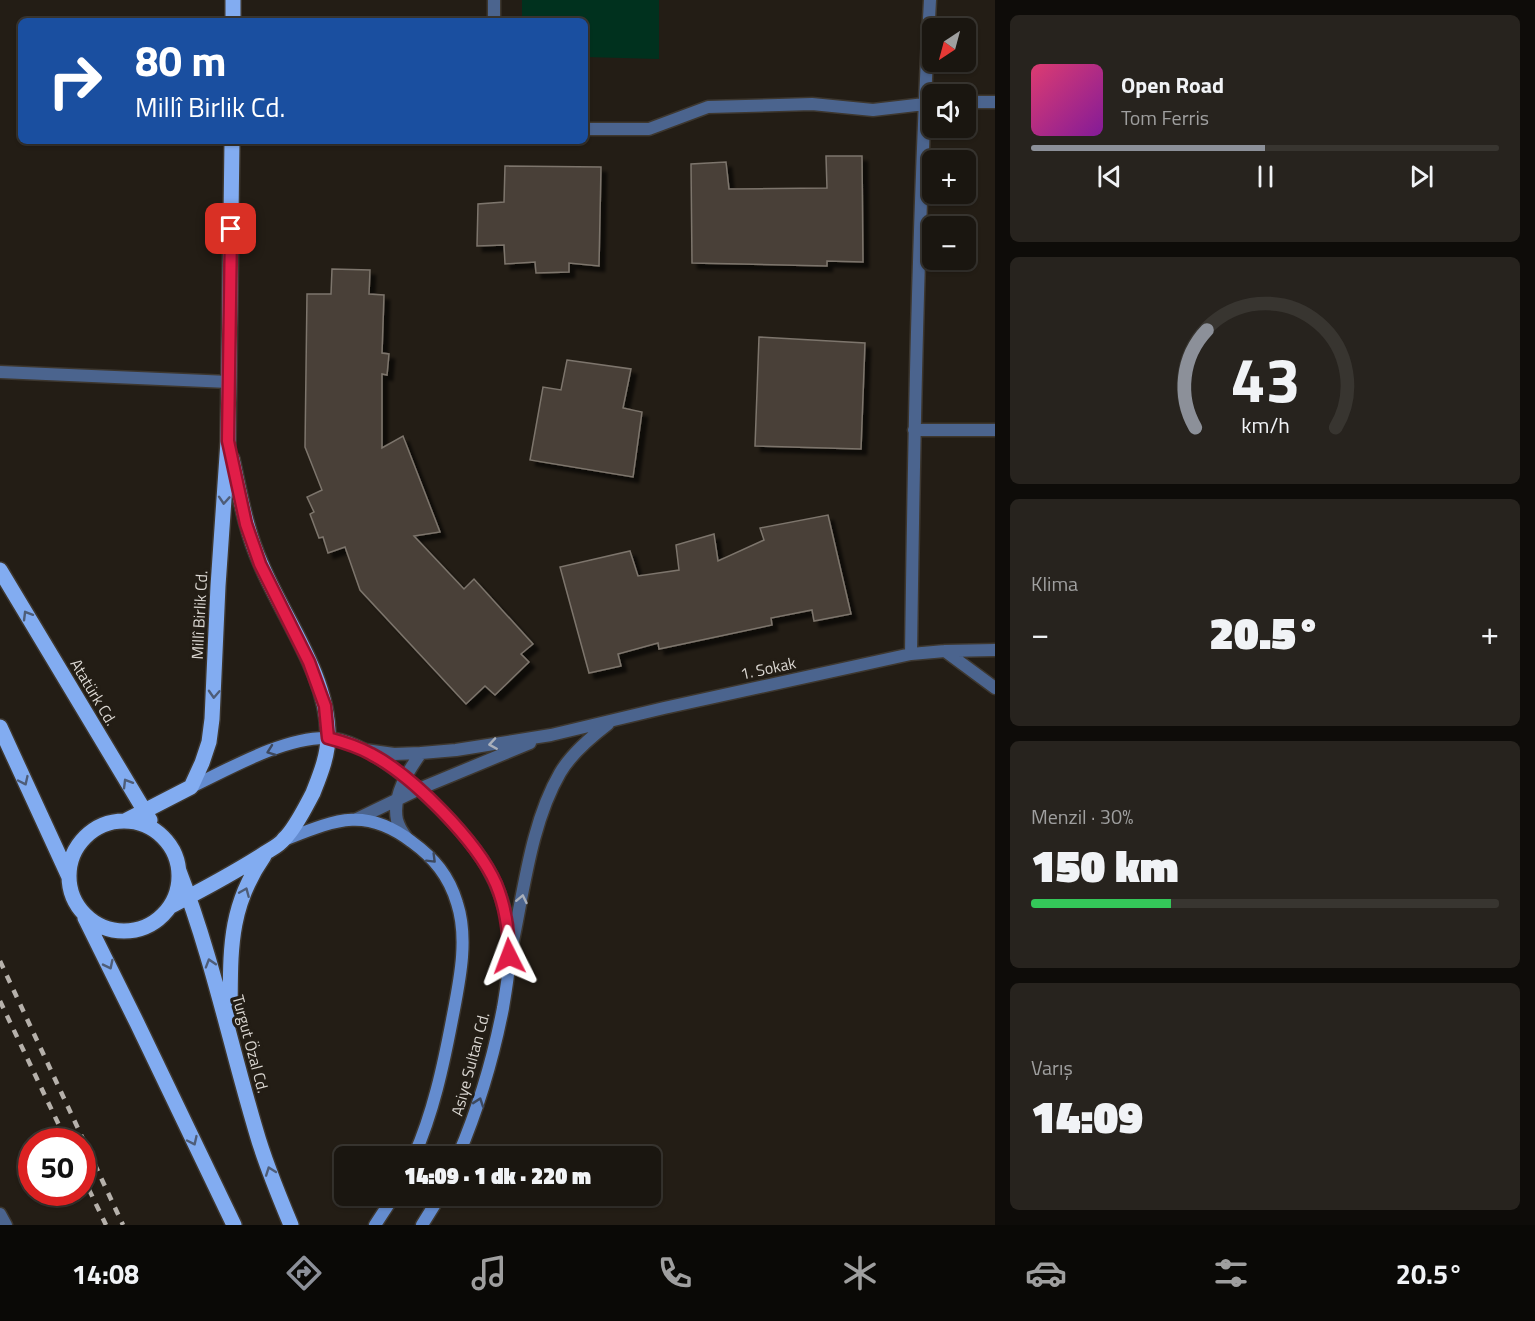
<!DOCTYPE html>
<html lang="tr">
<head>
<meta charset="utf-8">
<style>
  body { margin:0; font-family:"Titillium Web",sans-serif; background:#27231e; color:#f1f3f6; height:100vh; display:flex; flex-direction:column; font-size:22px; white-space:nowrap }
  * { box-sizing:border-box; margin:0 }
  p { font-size:20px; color:#9f9f9f }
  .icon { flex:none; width:33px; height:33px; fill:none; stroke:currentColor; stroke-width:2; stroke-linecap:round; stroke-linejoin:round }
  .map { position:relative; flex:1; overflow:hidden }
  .side { display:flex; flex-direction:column; gap:15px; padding:15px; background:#0e0c09; width:540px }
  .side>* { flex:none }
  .hud { position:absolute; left:18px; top:18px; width:570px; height:126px; border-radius:9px; box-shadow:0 2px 4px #0004,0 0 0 2px #383530; background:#1a4fa0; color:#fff; overflow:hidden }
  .needle { width:39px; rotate:216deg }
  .buttons { position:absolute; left:922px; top:18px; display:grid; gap:12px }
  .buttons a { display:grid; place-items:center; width:54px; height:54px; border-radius:9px; background:#1a1610; box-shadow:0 2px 4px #0004,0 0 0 2px #383530; font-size:30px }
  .speed { position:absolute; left:18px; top:1128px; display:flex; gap:12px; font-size:30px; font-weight:700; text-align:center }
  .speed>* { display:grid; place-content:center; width:78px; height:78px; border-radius:50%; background:#1a1610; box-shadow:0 2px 4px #0004,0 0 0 2px #383530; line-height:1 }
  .speed .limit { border:9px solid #d22; background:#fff; color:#111 }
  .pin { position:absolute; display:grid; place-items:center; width:51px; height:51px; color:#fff; margin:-26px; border-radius:12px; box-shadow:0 3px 9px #0006 }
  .me { position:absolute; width:66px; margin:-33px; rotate:357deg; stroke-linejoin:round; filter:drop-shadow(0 0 4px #0008) }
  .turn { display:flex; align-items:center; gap:21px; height:126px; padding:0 18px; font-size:27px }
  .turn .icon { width:78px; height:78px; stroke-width:2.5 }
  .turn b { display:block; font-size:42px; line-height:51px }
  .big { font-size:45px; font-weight:800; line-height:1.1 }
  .side .tile { flex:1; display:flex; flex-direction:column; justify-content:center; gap:9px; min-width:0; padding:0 21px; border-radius:9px; background:#27231e }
  .side .dial { align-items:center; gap:0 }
  .dial svg { height:156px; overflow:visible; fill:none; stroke:#383530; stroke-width:7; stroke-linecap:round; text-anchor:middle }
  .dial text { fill:#f1f3f6; stroke:none }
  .song { display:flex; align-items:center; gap:18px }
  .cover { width:72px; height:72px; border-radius:9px; background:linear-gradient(135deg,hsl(340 70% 55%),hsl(290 70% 35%)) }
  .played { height:6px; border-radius:3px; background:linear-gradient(90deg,#8c9099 50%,#383530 50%) }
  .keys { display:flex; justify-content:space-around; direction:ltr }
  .heat { display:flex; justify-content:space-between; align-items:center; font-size:33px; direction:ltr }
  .charge { height:9px; border-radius:4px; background:linear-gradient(90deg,#34c759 30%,#383530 0) }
  .trip { position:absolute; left:334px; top:1146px; width:327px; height:60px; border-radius:9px; background:#1a1610; box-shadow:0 2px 4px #0004,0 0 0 2px #383530; font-weight:800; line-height:60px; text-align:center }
  .tabs { display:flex; height:96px; justify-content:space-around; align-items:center; background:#0a0906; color:#9f9f9f }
  .tabs .icon { width:42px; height:42px }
  .tabs .current { color:#8c9099 }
  .tabs b { font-size:27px; color:#f1f3f6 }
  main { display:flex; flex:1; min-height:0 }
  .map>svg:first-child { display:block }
  .green { fill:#00311e }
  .building { fill:#484038; stroke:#7d756c; stroke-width:1.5; filter:url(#shadow) }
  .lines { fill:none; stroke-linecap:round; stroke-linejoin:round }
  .minor-casing { stroke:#3d372f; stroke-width:15 }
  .secondary-casing { stroke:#3d372f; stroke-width:15 }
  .primary-casing { stroke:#3d372f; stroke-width:18 }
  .minor { stroke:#4b648e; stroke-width:12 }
  .secondary { stroke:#648ccf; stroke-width:12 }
  .primary { stroke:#82acf1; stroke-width:15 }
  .rail { stroke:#b6b1ab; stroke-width:4.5; stroke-dasharray:8 8; stroke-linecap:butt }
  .oneway { stroke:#4e5d78 }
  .oneway2 { stroke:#a9afba }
  .oneway3 { stroke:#3d495f }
  .route-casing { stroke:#92132f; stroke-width:15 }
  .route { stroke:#e11d48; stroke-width:10 }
  .labels { text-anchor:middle; stroke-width:6; stroke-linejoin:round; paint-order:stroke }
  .street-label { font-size:16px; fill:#dbd7d2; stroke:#231d15 }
</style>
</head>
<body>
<main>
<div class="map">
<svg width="995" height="1225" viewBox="0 0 995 1225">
  <defs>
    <filter id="shadow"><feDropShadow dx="5.5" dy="5.5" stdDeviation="1.5" flood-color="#0009"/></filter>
  </defs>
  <rect width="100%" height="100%" fill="#231d15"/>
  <!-- green -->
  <path class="green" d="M522,0H659V59L585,57V21H522Z"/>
  <!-- building -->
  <path class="building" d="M826,156H862L863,262L827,261V266L692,263L691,164L726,162L729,189L827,188Z
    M505,166L601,167L599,266L569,263V272L536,273L535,262L505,264L504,245L477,246L478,204L504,202Z
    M332,269L370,270L369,294L384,295L382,353L389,354L387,375L382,374V448L403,436L440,532L414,536L464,589L474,579L533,644L521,654L529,662L495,695L485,686L466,704L360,590L345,547L328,553L323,537L319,538L310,514L314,512L307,497L322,490L305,447L307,294H331Z
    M759,337L865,343L861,449L755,446Z
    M567,360L631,369L623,408L642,412L633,477L530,460L543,387L561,390Z
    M828,515L851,614L814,621L812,610L771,618L772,625L659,649L658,643L618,654L621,666L589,673L560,567L630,551L638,576L679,570L676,545L714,534L718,561L764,540L760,528Z"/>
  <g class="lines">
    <defs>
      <path id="minor" d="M494,0V21
        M966,102H995
        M585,129H649L708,107L812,104L873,110L933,103
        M0,372L229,382
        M914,430H995
        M945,651L995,688
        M911,654C914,436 918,218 930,0
        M365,750L394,754L421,753L456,750L551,735L664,708L911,654L945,651L995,650
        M357,819L419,789L530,743
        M406,837C402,832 399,827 397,820C392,796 408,771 421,753
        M512,946C524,890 531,823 560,773C571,754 591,737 608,724
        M0,1214L6,1225"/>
      <path id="secondary" d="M191,787C229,769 284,737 327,738C378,740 463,825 487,867C498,886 506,909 509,931C512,957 507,983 503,1008C493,1059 478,1109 458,1156
        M284,840C335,820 365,806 412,842C434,858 449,876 457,903C469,940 459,983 452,1020C443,1067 433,1113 414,1156
        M375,1225L394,1196
        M422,1225L440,1196"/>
      <path id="primary" d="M233,21V0
        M0,570L150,820
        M0,727L69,877
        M69 876a55 55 0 1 1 110 0a55 55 0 1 1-110 0Z
        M125,821L191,787L202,763L209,742L212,719L218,586L228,441L232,141
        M179,871C212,956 230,1044 256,1131C265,1163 278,1194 291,1225
        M171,906C202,890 232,874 262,855C269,850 279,846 284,839C295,829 306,806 313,793C320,775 328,756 328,736C328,675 284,619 261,564C246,531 240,495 232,459
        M85,918L137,1023L234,1225
        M230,1014C231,954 227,909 264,856"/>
    </defs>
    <!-- minor casing -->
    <use href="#minor" class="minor-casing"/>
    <!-- secondary casing -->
    <use href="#secondary" class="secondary-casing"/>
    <!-- primary casing -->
    <use href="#primary" class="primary-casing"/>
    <!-- minor -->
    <use href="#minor" class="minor"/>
    <!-- secondary -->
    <use href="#secondary" class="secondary"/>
    <!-- primary -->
    <use href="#primary" class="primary"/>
    <!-- rail -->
    <path class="rail" d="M0,961L123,1225
      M0,1001L67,1142
      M82,1175L106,1225"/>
  </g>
  <!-- one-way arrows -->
  <defs><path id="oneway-chevron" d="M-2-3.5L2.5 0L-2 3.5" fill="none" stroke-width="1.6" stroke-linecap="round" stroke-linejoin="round" transform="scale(1.5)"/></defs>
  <g class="oneway">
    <use href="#oneway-chevron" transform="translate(224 500) rotate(94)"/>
    <use href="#oneway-chevron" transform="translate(27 615) rotate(-121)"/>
    <use href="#oneway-chevron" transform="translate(214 694) rotate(93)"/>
    <use href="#oneway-chevron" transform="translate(24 781) rotate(65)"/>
    <use href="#oneway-chevron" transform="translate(127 783) rotate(-121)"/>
    <use href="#oneway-chevron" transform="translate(245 892) rotate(-67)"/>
    <use href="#oneway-chevron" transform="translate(210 963) rotate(-107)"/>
    <use href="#oneway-chevron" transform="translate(109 965) rotate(64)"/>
    <use href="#oneway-chevron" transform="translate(193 1141) rotate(65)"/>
    <use href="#oneway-chevron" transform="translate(270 1171) rotate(-110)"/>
  </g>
  <g class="oneway2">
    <use href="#oneway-chevron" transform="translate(493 744) rotate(171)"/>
    <use href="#oneway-chevron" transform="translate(522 899) rotate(-78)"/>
  </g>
  <g class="oneway3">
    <use href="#oneway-chevron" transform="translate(271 751) rotate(160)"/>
    <use href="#oneway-chevron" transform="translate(432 859) rotate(45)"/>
    <use href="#oneway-chevron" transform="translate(479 1102) rotate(-71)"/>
  </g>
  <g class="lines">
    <defs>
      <path id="route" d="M231,229L228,441L246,524L260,564L309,662L325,706L328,738C343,742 357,746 371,754C413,776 477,841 496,884C506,908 509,931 509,956"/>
    </defs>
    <!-- route casing -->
    <use href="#route" class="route-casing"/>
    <!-- route -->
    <use href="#route" class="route"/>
  </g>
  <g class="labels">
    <!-- street labels -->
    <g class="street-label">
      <text transform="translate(199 615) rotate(-87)" y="6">Millî Birlik Cd.</text>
      <text transform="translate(768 668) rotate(-12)" y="6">1. Sokak</text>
      <text transform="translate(94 692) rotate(59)" y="6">Atatürk Cd.</text>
      <text transform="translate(251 1044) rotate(75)" y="6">Turgut Özal Cd.</text>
      <text transform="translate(470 1064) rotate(-75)" y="6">Asiye Sultan Cd.</text>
    </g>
  </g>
</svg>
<div class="buttons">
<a><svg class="needle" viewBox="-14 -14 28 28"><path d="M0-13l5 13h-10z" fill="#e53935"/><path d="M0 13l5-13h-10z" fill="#9f9f9f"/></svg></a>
<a><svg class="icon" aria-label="sound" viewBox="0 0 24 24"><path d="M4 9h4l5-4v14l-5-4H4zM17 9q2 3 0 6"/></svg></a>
<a>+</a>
<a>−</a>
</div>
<div class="speed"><div class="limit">50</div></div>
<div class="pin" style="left:231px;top:229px;background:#d93025"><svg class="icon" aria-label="arrive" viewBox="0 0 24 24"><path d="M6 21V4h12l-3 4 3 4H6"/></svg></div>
<svg class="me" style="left:509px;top:956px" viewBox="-20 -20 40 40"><path d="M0-17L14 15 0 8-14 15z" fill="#e11d48" stroke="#fff" stroke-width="4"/></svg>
<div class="trip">14:09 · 1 dk · 220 m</div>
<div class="hud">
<div class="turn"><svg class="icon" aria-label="right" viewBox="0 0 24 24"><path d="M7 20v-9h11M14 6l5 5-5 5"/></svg><div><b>80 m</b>Millî Birlik Cd.</div></div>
</div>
</div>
<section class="side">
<div class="tile">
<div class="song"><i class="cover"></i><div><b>Open Road</b><p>Tom Ferris</p></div></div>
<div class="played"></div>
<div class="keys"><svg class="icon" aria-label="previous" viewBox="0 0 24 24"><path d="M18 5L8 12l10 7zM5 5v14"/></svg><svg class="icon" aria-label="pause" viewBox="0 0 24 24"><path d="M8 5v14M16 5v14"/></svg><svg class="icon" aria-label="next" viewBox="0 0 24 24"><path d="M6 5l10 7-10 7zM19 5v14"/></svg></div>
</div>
<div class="tile dial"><svg viewBox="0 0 100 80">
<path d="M14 69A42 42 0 1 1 86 69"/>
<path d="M14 69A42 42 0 0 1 20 19" stroke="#8c9099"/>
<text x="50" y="56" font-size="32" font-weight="700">43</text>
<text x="50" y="72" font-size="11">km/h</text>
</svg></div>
<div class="tile"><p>Klima</p>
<div class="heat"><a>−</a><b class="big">20.5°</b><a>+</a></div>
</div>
<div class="tile"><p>Menzil · 30%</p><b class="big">150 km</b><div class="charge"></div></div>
<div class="tile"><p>Varış</p><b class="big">14:09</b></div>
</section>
</main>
<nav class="tabs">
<b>14:08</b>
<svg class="icon current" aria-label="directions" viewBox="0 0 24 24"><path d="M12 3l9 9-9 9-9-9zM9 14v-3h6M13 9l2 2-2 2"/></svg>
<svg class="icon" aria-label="music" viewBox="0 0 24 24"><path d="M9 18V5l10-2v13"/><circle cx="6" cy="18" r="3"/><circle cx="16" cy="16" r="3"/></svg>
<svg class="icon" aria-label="phone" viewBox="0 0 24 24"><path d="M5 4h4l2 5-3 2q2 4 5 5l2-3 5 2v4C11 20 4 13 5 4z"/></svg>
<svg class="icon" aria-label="climate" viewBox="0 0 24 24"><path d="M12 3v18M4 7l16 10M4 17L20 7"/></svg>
<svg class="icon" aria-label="car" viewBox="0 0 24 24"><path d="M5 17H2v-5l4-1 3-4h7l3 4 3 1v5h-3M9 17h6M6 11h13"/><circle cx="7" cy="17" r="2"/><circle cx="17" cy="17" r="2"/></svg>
<svg class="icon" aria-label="filters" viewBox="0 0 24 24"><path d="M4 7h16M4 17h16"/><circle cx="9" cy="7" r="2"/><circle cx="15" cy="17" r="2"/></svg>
<b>20.5°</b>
</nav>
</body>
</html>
